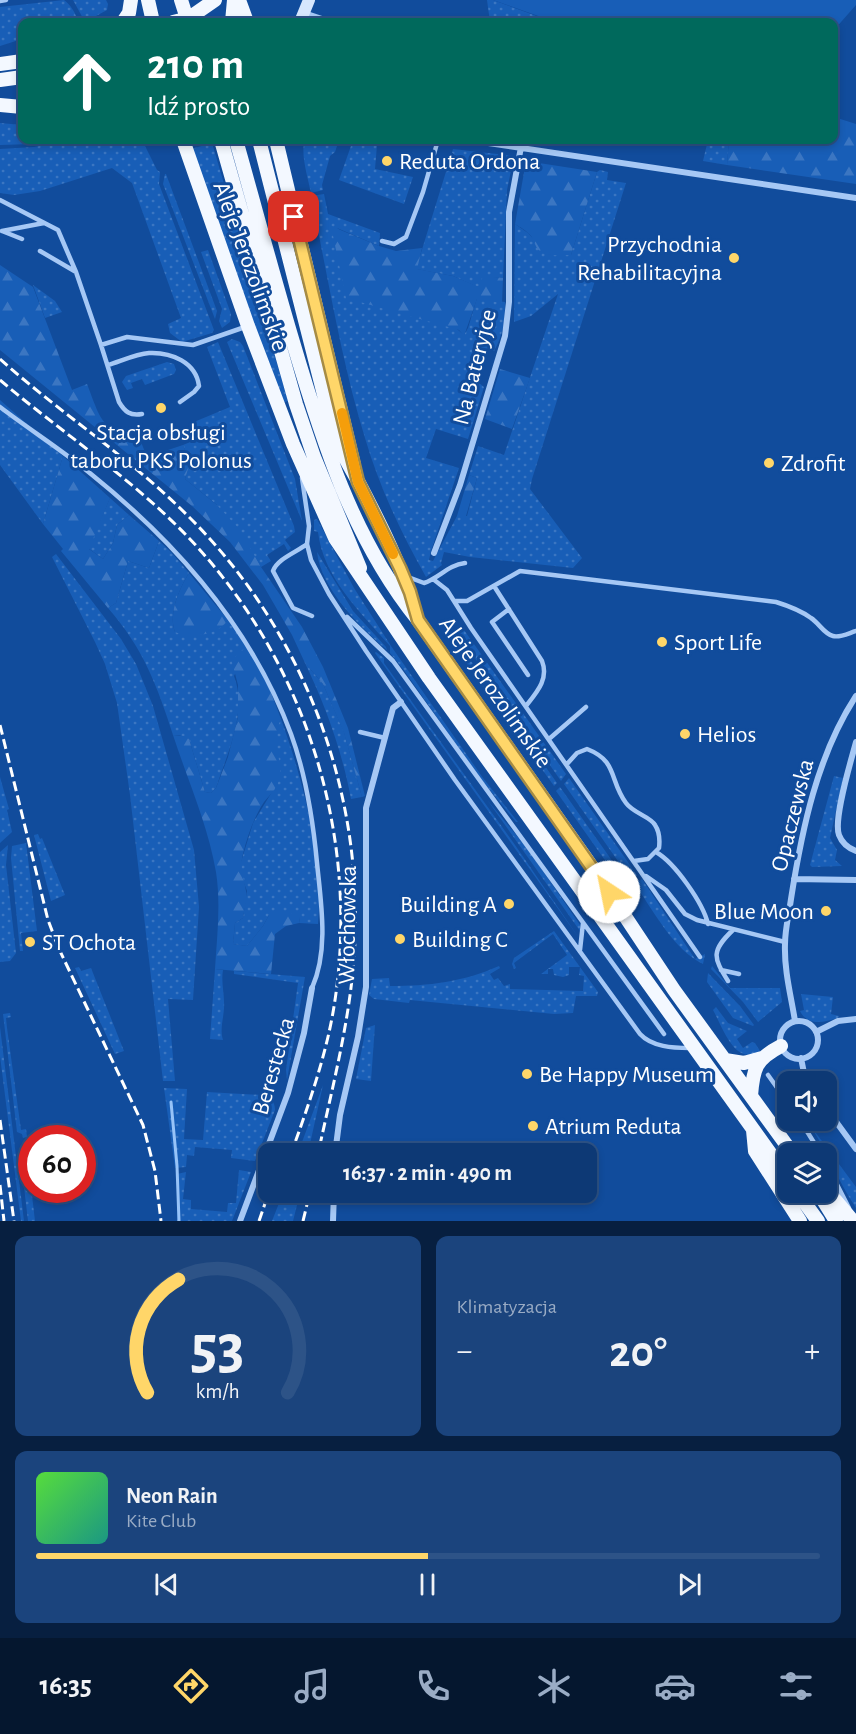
<!DOCTYPE html>
<html lang="pl">
<head>
<meta charset="utf-8">
<style>
  body { margin:0; font-family:"Alegreya Sans",sans-serif; background:#1b447d; color:#f1f3f6; height:100vh; display:flex; flex-direction:column; font-size:22px; white-space:nowrap }
  * { box-sizing:border-box; margin:0 }
  p { font-size:20px; color:#9aacc5 }
  .icon { flex:none; width:33px; height:33px; fill:none; stroke:currentColor; stroke-width:2; stroke-linecap:round; stroke-linejoin:round }
  .map { position:relative; height:1221px; overflow:hidden }
  .sheet { display:flex; flex-direction:column; gap:15px; padding:15px; background:#071f40; flex:1 }
  .sheet>* { flex:none }
  .banner { position:absolute; left:18px; top:18px; width:820px; height:126px; border-radius:12px; box-shadow:0 3px 9px #0003,0 0 0 2px #2d5387; background:#00695c; color:#fff; overflow:hidden }
  .buttons { position:absolute; left:777px; top:1071px; display:grid; gap:12px }
  .buttons a { display:grid; place-items:center; width:60px; height:60px; border-radius:12px; background:#0d3975; box-shadow:0 3px 9px #0003,0 0 0 2px #2d5387; font-size:30px }
  .speed { position:absolute; left:18px; top:1125px; display:flex; gap:12px; font-size:30px; font-weight:700; text-align:center }
  .speed>* { display:grid; place-content:center; width:78px; height:78px; border-radius:50%; background:#0d3975; box-shadow:0 3px 9px #0003,0 0 0 2px #2d5387; line-height:1 }
  .speed .limit { border:9px solid #d22; background:#fff; color:#111 }
  .pin { position:absolute; display:grid; place-items:center; width:51px; height:51px; color:#fff; margin:-26px; border-radius:12px; box-shadow:0 3px 9px #0006 }
  .me { position:absolute; width:66px; margin:-33px; rotate:326deg; stroke-linejoin:round; filter:drop-shadow(0 0 4px #0008) }
  .turn { display:flex; align-items:center; gap:21px; height:126px; padding:0 30px; font-size:27px }
  .turn .icon { width:78px; height:78px; stroke-width:2.5 }
  .turn b { display:block; font-size:42px; line-height:51px }
  .big { font-size:45px; font-weight:600; line-height:1.1 }
  .sheet .card { flex:1; display:flex; flex-direction:column; justify-content:center; gap:9px; min-width:0; padding:0 21px; border-radius:12px; background:#1b447d }
  .sheet .dial { align-items:center; gap:0 }
  .dial svg { height:156px; overflow:visible; fill:none; stroke:#2d5387; stroke-width:7; stroke-linecap:round; text-anchor:middle }
  .dial text { fill:#f1f3f6; stroke:none }
  .song { display:flex; align-items:center; gap:18px }
  .cover { width:72px; height:72px; border-radius:9px; background:linear-gradient(135deg,hsl(110 70% 55%),hsl(170 70% 35%)) }
  .played { height:6px; border-radius:3px; background:linear-gradient(90deg,#ffd669 50%,#2d5387 50%) }
  .keys { display:flex; justify-content:space-around; direction:ltr }
  .heat { display:flex; justify-content:space-between; align-items:center; font-size:33px; direction:ltr }
  .sheet .tiles { flex:1; display:grid; gap:15px; grid-template-columns:1fr 1fr }
  .card:last-child { grid-column:span 2 }
  .trip { position:absolute; left:258px; top:1143px; width:339px; height:60px; border-radius:12px; background:#0d3975; box-shadow:0 3px 9px #0003,0 0 0 2px #2d5387; font-weight:600; line-height:60px; text-align:center }
  .dock { display:flex; height:96px; justify-content:space-around; align-items:center; background:#05172f; color:#9aacc5 }
  .dock .icon { width:42px; height:42px }
  .dock .current { color:#ffd669 }
  .dock b { font-size:27px; color:#f1f3f6 }
  .map>svg:first-child { display:block }
  .grass { fill:url(#grass-dots) }
  .forest { fill:url(#forest-firs) }
  .pitch { fill:#185eb7 }
  .lines { fill:none; stroke-linecap:round; stroke-linejoin:round }
  .stream { stroke:#97c3f8; stroke-width:3 }
  .lane { stroke:#a6c8f5; stroke-width:4.5 }
  .street { stroke:#a6c8f5; stroke-width:6 }
  .secondary { stroke:#d6e6fd; stroke-width:12 }
  .primary { stroke:#f3f8ff; stroke-width:14 }
  .rail { stroke:#fff; stroke-width:3; stroke-dasharray:10 4.5; stroke-linecap:butt }
  .route-casing { stroke:#a68b44; stroke-width:15 }
  .route { stroke:#ffd669; stroke-width:10 }
  .slow { stroke:#f59e0b; stroke-width:10 }
  .poi-dot { fill:#ffd669; stroke:#114c9c; stroke-width:2 }
  .labels { text-anchor:middle; stroke-width:6; stroke-linejoin:round; paint-order:stroke }
  .poi-label { font-size:24px; fill:#fff; stroke:#114c9c; text-anchor:start }
  .street-label { font-size:24px; fill:#fff; stroke:#114c9c }
</style>
</head>
<body>
<div class="map">
<svg width="856" height="1221" viewBox="0 0 856 1221">
  <defs>
    <pattern id="grass-dots" width="8" height="8" patternUnits="userSpaceOnUse" patternTransform="scale(1.5)"><rect width="8" height="8" fill="#185eb7"/><path d="M2 2h.1M6 6h.1" fill="none" stroke="#3b76c2" stroke-width="1.8" stroke-linecap="round"/></pattern>
    <pattern id="forest-firs" width="22" height="20" patternUnits="userSpaceOnUse" patternTransform="scale(1.5)"><rect width="22" height="20" fill="#185eb7"/><path d="M5 1l3.5 6h-7zM16 11l3.5 6h-7z" fill="#3b76c2"/></pattern>
  </defs>
  <rect width="100%" height="100%" fill="#114c9c"/>
  <!-- grass -->
  <path class="grass" d="M64,0C70,4 78,16 77,22H22V39L0,46V7Z
    M73,0H106L108,4L107,10L85,22Z
    M487,0H493L542,18L539,22H490Z
    M0,123L22,125V140H57L32,144L0,145Z
    M73,140H142L157,170L160,172L159,184L214,330L212,333L182,342L170,333L168,324L181,318L132,183L112,168L40,191L14,195L0,193V149L34,147Z
    M305,140L332,142L339,140L335,152L330,156L322,185L323,190L311,193C308,178 300,153 305,140Z
    M708,140H729L727,165L703,161Z
    M212,143L288,401L283,403L191,149Z
    M352,143L377,145L375,169L413,177L404,204L339,180Z
    M453,149L514,156L507,190L503,278L483,277L480,288L453,276L416,269Z
    M600,170L608,172L607,180L626,183L532,479L530,489L582,558L573,568L470,557L444,552L441,563L442,565L426,577C401,533 379,486 365,438C341,360 328,277 311,196L324,194L328,214L380,233L379,246L337,228L464,335L468,328L477,298L505,302C505,320 503,336 494,351H488L479,383L484,387L468,439L436,429L426,458L459,468L431,551L429,560L433,561L457,516H467L477,478L469,475L478,446L504,455L558,294L531,316L514,322L515,224L528,233L547,254L571,255L597,172Z
    M165,174H166L217,311L215,319L163,184Z
    M208,250L231,314L230,322L222,328L219,321L222,309L201,252Z
    M33,285L55,301L62,312L45,318Z
    M232,339L240,342L243,346L295,479L302,521L227,342Z
    M218,342L294,526L295,532L285,540L291,548L288,551L284,544L267,555L271,561L261,567L217,505L185,479L190,463L183,445L200,438L194,422L230,407L207,347Z
    M167,362L174,364L176,370L174,374L145,385L142,379L131,383L133,388L127,390L122,382L126,376Z
    M0,400L63,456L43,524L0,465Z
    M110,498L129,515L117,525L113,543L103,559L88,548Z
    M317,519L354,588L391,646L483,778L518,822H516L480,778L403,669L390,653V646C361,613 323,577 318,532L314,531V520Z
    M159,541L171,552L189,573C179,589 168,614 175,632C193,632 216,636 228,620L248,647L234,676C248,712 227,754 216,788L211,793L205,792L189,739L179,735H173C157,685 143,648 108,608L116,603L128,561L149,568Z
    M317,552L353,611L386,647L387,650C360,627 321,589 317,552Z
    M56,554L121,639L136,664L153,706L194,850L199,907L193,1000L168,999L175,1081H163L130,795L117,703L105,664L95,642L52,557Z
    M458,630H464L566,774L561,781L456,631Z
    M452,634L557,783L554,786L448,638Z
    M376,652L384,658V663L515,845L579,938L375,653Z
    M305,663L323,684L344,732L362,797L351,799C342,751 326,707 305,663Z
    M281,719C303,780 324,859 318,924L299,923L300,918L269,915L263,926L247,946L233,944L235,923L243,918L247,891L241,875V862L253,823L278,782L275,730Z
    M834,776L843,778L830,838L837,850L835,860L842,866L812,867L810,865Z
    M0,777L9,809L7,810L12,832L0,843Z
    M569,778L637,875L635,877L634,884L564,784Z
    M560,787L630,886L626,890L556,791Z
    M488,801L527,848L580,925V931Z
    M38,834L40,839L42,838L65,895L51,901L34,835Z
    M26,843L37,931L21,933L23,951H20L11,858L12,846Z
    M8,845L6,865L16,953L10,961L0,962V852Z
    M642,879L695,959L705,954L703,964C673,949 656,914 637,888L638,882Z
    M554,931L598,992L597,996H576L573,1013L554,1014L410,1000L409,1003L374,999L369,995L372,979L389,978L390,986C429,986 463,982 499,966L500,968L490,974L494,980L498,978L504,986L510,984V989L583,991L584,976L579,975L580,967H569V975L563,977L554,975L553,969H548V974H541L567,955L553,934L514,963L516,968L514,969L512,964L514,958Z
    M712,966L730,988H780L782,1002L758,1022L743,1002L711,969Z
    M79,967L81,971L91,968L124,1051L115,1054L75,968Z
    M215,969L223,970C221,981 224,992 224,1002C225,1015 219,1028 223,1040L210,1039Z
    M234,971L305,977L287,1080L286,1070L298,983L234,974Z
    M708,973L740,1006L754,1025L753,1026L733,1018L707,982Z
    M801,994L833,997L831,1014L839,1016L838,1018C824,1022 808,1027 800,1011L804,1010Z
    M716,1007L728,1023L747,1031L737,1039L743,1048L752,1042L755,1043L760,1051C735,1067 723,1028 713,1010Z
    M10,1013L11,1017L6,1018L7,1028L21,1130L26,1129L27,1137L23,1138L22,1134L17,1132L3,1014Z
    M375,1025L371,1081L356,1079L366,1028Z
    M0,1027L24,1221H21L0,1056Z
    M323,1085L308,1153H298Z
    M164,1088L187,1089L184,1139L203,1140L207,1092L263,1095C270,1097 275,1101 275,1110L255,1161L231,1158L232,1150L195,1147L194,1156L187,1155L186,1167L175,1168Z
    M807,1121L856,1187V1208C837,1180 826,1148 807,1121Z
    M26,1144L35,1221H28L20,1153Z
    M239,1170L251,1172L232,1221H177V1174L186,1172L183,1199L191,1200V1209L227,1212L228,1203H236Z
    M283,1193H300L293,1221H272Z"/>
  <!-- forest -->
  <path class="forest" d="M834,117L856,124V184L727,165L729,140H834Z
    M526,161L597,172L571,255C563,255 553,256 546,254C535,251 536,243 531,236C527,231 520,227 515,224Z
    M331,226L379,246L396,251L422,248L417,269L453,276L479,287L483,276L503,278L502,303L477,299L464,336L459,330L346,298Z
    M0,265L33,287L72,390L87,384C102,423 99,423 136,443L141,442L147,457L183,445L190,463L185,479L217,505L240,530L261,567L302,627L323,667L348,728L365,796L362,797L344,733L323,684L305,663L292,635L263,585L230,542L192,506L0,350Z
    M500,369L530,378L512,429L485,419Z
    M63,456L110,498L89,549L103,559L113,543L117,525L129,515L159,541L149,568L128,561L116,603L108,608L61,551L63,549L43,524Z
    M469,475L477,478L466,516H457Z
    M189,573L228,620C218,635 191,639 175,632C168,614 179,589 189,573Z
    M248,647L270,690L281,719C268,745 286,760 278,783C275,790 269,796 264,802C254,817 247,837 243,854C239,870 244,876 246,891C248,899 244,910 243,918L235,923L233,944L247,946L263,926L269,915C280,912 290,910 300,918L299,923L286,926L275,934L271,974L215,969C217,937 221,904 216,872C208,825 188,781 173,735L184,736L189,739L205,792L211,793L216,788L228,757L238,717V685L232,662L238,653Z"/>
  <!-- pitch -->
  <path class="pitch" d="M493,0H856V5L834,30V22H555Z"/>
  <g class="lines">
    <!-- stream -->
    <path class="stream" d="M171,1102L177,1166L179,1221"/>
    <!-- lane -->
    <path class="lane" d="M0,1L6,0
      M0,200L58,230L76,272
      M2,231L44,223
      M2,231L22,239
      M382,241L394,244L406,237L423,192L438,140
      M40,251L76,272L101,345L119,402C125,412 130,416 142,414
      M101,345L127,337L193,345L245,327
      M108,365C121,361 136,354 149,353C171,352 196,362 199,386L194,392L180,402
      M0,407C30,430 62,450 91,474C178,544 252,629 291,734C306,775 313,820 317,863C321,903 329,950 312,988
      M302,478L309,526L307,544L311,560L329,594L366,651L455,780L640,1034C652,1047 673,1048 690,1048
      M307,544C297,552 277,559 273,571L293,608L312,616
      M408,577L424,583C439,578 448,565 465,563
      M433,579L447,590L471,628L700,957
      M494,586L542,661C549,679 537,692 526,706
      M455,601H467L520,571L776,602C789,606 800,610 811,618C819,623 824,634 833,636C840,638 849,633 856,631
      M509,609L492,622L528,675
      M347,617L393,661L664,1034
      M360,732L385,738
      M549,739L586,707
      M567,764L577,753L587,749C618,761 609,780 626,803C633,813 651,817 655,825C659,831 660,840 659,848L648,859L634,861
      M656,852C675,863 703,903 708,924
      M646,876L666,890L685,914L697,920L785,942
      M580,950L583,923
      M721,970L739,974
      M728,981C713,957 711,951 733,930
      M768,1075L788,1103
      M800,1120L821,1154
      M826,1163L849,1208"/>
    <!-- street -->
    <path class="street" d="M304,13L331,22
      M468,140L856,198
      M434,553L460,485L505,336L509,302V212L521,147
      M856,742C851,761 833,819 839,835C842,843 848,848 856,851
      M794,879L856,880
      M795,1021C791,996 784,970 785,944C785,929 789,914 791,899C802,829 817,756 856,696
      M780 1040a19 19 0 1 1 38 0a19 19 0 1 1-38 0Z
      M816,1032L838,1021L856,1019
      M801,1058L804,1073L809,1082
      M826,1108L856,1149
      M335,1154L340,1115L358,1037L366,987V808L393,708L401,702
      M240,1221L288,1093L304,1033L312,988
      M333,1221L334,1192"/>
    <!-- secondary -->
    <path class="secondary" d="M300,22L309,0"/>
    <!-- primary -->
    <path class="primary" d="M148,0L153,22
      M181,0L188,22
      M239,0L247,22
      M123,22L129,13L131,0
      M173,22L189,18L215,0
      M232,22L234,0
      M0,64L22,61
      M0,80L22,77
      M0,105L22,107
      M183,140L248,326L293,444L335,538L429,678L788,1178
      M221,140L296,404L314,457L360,568
      M236,140C255,207 273,275 293,342C322,440 353,540 418,620L597,874L674,990L793,1154
      M259,140L334,434C341,452 350,467 359,483C381,525 403,569 416,615
      M276,140L354,465
      M725,1060L744,1063L762,1058
      M751,1096C753,1068 756,1059 781,1046
      M753,1130L755,1151L800,1221
      M826,1189L853,1221
      M797,1192L818,1221
      M818,1192L836,1221"/>
    <!-- rail -->
    <path class="rail" d="M0,359C60,413 129,457 187,515C307,633 369,802 353,970C347,1032 331,1093 318,1154
      M0,380C61,432 130,477 186,535C308,661 364,845 332,1018C323,1065 307,1109 291,1154
      M0,725L48,920L59,949L143,1125L155,1171L161,1221
      M0,1120L14,1221
      M0,1185L4,1221
      M259,1221L269,1192
      M303,1221L310,1192"/>
  </g>
  <g class="lines">
    <defs>
      <path id="route" d="M294,217L358,482L400,568L410,592L418,620L609,892"/>
    </defs>
    <!-- route casing -->
    <use href="#route" class="route-casing"/>
    <!-- route -->
    <use href="#route" class="route"/>
    <!-- slow -->
    <path class="slow" d="M342,413L358,482L393,554"/>
  </g>
  <!-- markers -->
  <g class="poi-dot">
    <circle cx="387" cy="161" r="6"/>
    <circle cx="734" cy="258" r="6"/>
    <circle cx="161" cy="408" r="6"/>
    <circle cx="769" cy="463" r="6"/>
    <circle cx="662" cy="642" r="6"/>
    <circle cx="685" cy="734" r="6"/>
    <circle cx="509" cy="904" r="6"/>
    <circle cx="826" cy="911" r="6"/>
    <circle cx="400" cy="939" r="6"/>
    <circle cx="30" cy="942" r="6"/>
    <circle cx="527" cy="1074" r="6"/>
    <circle cx="533" cy="1126" r="6"/>
  </g>
  <g class="labels">
    <!-- poi labels -->
    <g class="poi-label">
      <text x="399" y="169">Reduta Ordona</text>
      <text x="722" y="252" text-anchor="end">Przychodnia<tspan x="722" dy="28">Rehabilitacyjna</tspan></text>
      <text x="161" y="440" text-anchor="middle">Stacja obsługi<tspan x="161" dy="28">taboru PKS Polonus</tspan></text>
      <text x="781" y="471">Zdrofit</text>
      <text x="674" y="650">Sport Life</text>
      <text x="697" y="742">Helios</text>
      <text x="497" y="912" text-anchor="end">Building A</text>
      <text x="814" y="919" text-anchor="end">Blue Moon</text>
      <text x="412" y="947">Building C</text>
      <text x="42" y="950">ST Ochota</text>
      <text x="539" y="1082">Be Happy Museum</text>
      <text x="545" y="1134">Atrium Reduta</text>
    </g>
    <!-- street labels -->
    <g class="street-label">
      <text transform="translate(251 266) rotate(70)" y="8">Aleje Jerozolimskie</text>
      <text transform="translate(474 367) rotate(-76)" y="8">Na Bateryjce</text>
      <text transform="translate(496 692) rotate(55)" y="8">Aleje Jerozolimskie</text>
      <text transform="translate(792 815) rotate(-76)" y="8">Opaczewska</text>
      <text transform="translate(347 925) rotate(-89)" y="8">Włochowska</text>
      <text transform="translate(273 1066) rotate(-74)" y="8">Berestecka</text>
    </g>
  </g>
</svg>
<div class="buttons">
<a><svg class="icon" aria-label="sound" viewBox="0 0 24 24"><path d="M4 9h4l5-4v14l-5-4H4zM17 9q2 3 0 6"/></svg></a>
<a><svg class="icon" aria-label="layers" viewBox="0 0 24 24"><path d="M12 4l9 5-9 5-9-5zM3 14l9 5 9-5"/></svg></a>
</div>
<div class="speed"><div class="limit">60</div></div>
<div class="pin" style="left:294px;top:217px;background:#d93025"><svg class="icon" aria-label="arrive" viewBox="0 0 24 24"><path d="M6 21V4h12l-3 4 3 4H6"/></svg></div>
<svg class="me" style="left:609px;top:892px" viewBox="-20 -20 40 40"><circle r="19" fill="#fff"/><path d="M0-13L10 11 0 6-10 11z" fill="#ffd669"/></svg>
<div class="trip">16:37 · 2 min · 490 m</div>
<div class="banner">
<div class="turn"><svg class="icon" aria-label="ahead" viewBox="0 0 24 24"><path d="M12 20V5M6 11l6-6 6 6"/></svg><div><b>210 m</b>Idź prosto</div></div>
</div>
</div>
<section class="sheet">
<div class="tiles">
<div class="card dial"><svg viewBox="0 0 100 80">
<path d="M14 69A42 42 0 1 1 86 69"/>
<path d="M14 69A42 42 0 0 1 30 11" stroke="#ffd669"/>
<text x="50" y="56" font-size="32" font-weight="700">53</text>
<text x="50" y="72" font-size="11">km/h</text>
</svg></div>
<div class="card"><p>Klimatyzacja</p>
<div class="heat"><a>−</a><b class="big">20°</b><a>+</a></div>
</div>
<div class="card">
<div class="song"><i class="cover"></i><div><b>Neon Rain</b><p>Kite Club</p></div></div>
<div class="played"></div>
<div class="keys"><svg class="icon" aria-label="previous" viewBox="0 0 24 24"><path d="M18 5L8 12l10 7zM5 5v14"/></svg><svg class="icon" aria-label="pause" viewBox="0 0 24 24"><path d="M8 5v14M16 5v14"/></svg><svg class="icon" aria-label="next" viewBox="0 0 24 24"><path d="M6 5l10 7-10 7zM19 5v14"/></svg></div>
</div>
</div>
</section>
<nav class="dock">
<b>16:35</b>
<svg class="icon current" aria-label="directions" viewBox="0 0 24 24"><path d="M12 3l9 9-9 9-9-9zM9 14v-3h6M13 9l2 2-2 2"/></svg>
<svg class="icon" aria-label="music" viewBox="0 0 24 24"><path d="M9 18V5l10-2v13"/><circle cx="6" cy="18" r="3"/><circle cx="16" cy="16" r="3"/></svg>
<svg class="icon" aria-label="phone" viewBox="0 0 24 24"><path d="M5 4h4l2 5-3 2q2 4 5 5l2-3 5 2v4C11 20 4 13 5 4z"/></svg>
<svg class="icon" aria-label="climate" viewBox="0 0 24 24"><path d="M12 3v18M4 7l16 10M4 17L20 7"/></svg>
<svg class="icon" aria-label="car" viewBox="0 0 24 24"><path d="M5 17H2v-5l4-1 3-4h7l3 4 3 1v5h-3M9 17h6M6 11h13"/><circle cx="7" cy="17" r="2"/><circle cx="17" cy="17" r="2"/></svg>
<svg class="icon" aria-label="filters" viewBox="0 0 24 24"><path d="M4 7h16M4 17h16"/><circle cx="9" cy="7" r="2"/><circle cx="15" cy="17" r="2"/></svg>
</nav>
</body>
</html>
